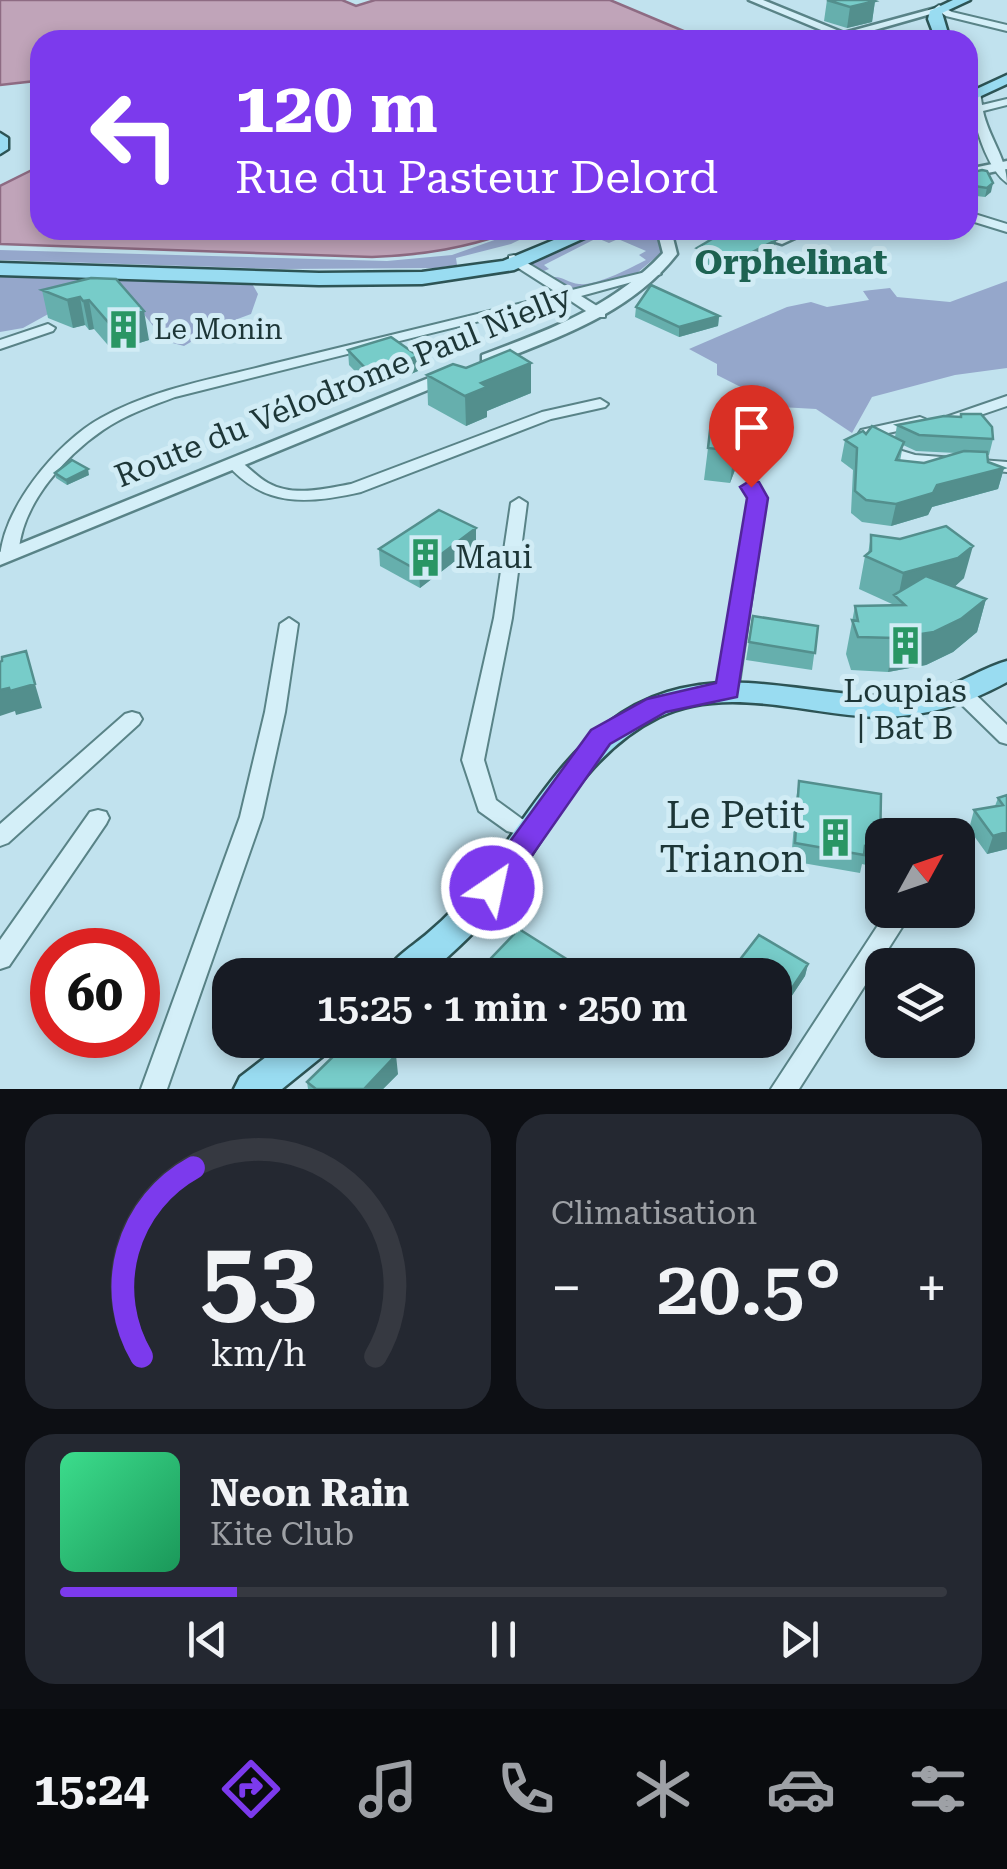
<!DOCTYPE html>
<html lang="fr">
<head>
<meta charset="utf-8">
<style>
  body { margin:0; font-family:"Roboto Serif",serif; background:#242831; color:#f1f3f6; height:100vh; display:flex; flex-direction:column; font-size:38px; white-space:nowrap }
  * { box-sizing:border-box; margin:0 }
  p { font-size:32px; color:#9ea1a6 }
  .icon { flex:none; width:55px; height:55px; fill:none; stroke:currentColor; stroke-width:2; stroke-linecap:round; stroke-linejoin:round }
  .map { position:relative; height:1089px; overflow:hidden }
  .side { display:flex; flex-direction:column; gap:25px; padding:25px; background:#0d0f14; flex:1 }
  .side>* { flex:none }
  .banner { position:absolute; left:30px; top:30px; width:948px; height:210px; border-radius:30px; box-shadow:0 5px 15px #0003; background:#7c3aed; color:#fff; overflow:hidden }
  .needle { width:65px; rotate:50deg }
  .buttons { position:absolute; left:865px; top:818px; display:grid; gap:20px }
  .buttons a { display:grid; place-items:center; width:110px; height:110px; border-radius:20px; background:#171b24; box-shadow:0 5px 15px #0003; font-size:50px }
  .speed { position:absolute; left:30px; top:928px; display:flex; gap:20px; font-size:50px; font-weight:700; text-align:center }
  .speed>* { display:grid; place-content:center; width:130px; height:130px; border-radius:50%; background:#171b24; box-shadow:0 5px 15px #0003; line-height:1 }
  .speed .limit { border:15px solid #d22; background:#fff; color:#111 }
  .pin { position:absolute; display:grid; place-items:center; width:85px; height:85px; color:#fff; margin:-102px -42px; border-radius:50% 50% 50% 0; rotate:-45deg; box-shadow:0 0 10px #0007 }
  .pin .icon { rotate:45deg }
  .me { position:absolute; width:110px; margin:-55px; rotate:34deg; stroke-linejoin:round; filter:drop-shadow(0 0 8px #0008) }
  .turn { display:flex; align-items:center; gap:35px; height:210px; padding:0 40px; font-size:45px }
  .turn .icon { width:130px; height:130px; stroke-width:2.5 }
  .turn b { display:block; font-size:70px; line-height:85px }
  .big { font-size:75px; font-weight:600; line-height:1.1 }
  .side .card { flex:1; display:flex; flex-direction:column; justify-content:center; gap:15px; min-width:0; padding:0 35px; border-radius:30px; background:#242831 }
  .side .dial { align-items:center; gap:0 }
  .dial svg { height:260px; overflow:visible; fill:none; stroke:#363941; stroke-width:7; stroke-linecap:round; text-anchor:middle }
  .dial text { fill:#f1f3f6; stroke:none }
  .song { display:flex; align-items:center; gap:30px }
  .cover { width:120px; height:120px; border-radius:15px; background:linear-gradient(135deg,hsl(150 70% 55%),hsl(150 70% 35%)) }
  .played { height:10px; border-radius:5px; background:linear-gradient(90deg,#7c3aed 20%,#363941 20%) }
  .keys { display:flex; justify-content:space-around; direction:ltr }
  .heat { display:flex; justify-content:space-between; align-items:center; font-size:55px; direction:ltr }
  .side .tiles { flex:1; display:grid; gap:25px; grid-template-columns:1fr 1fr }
  .card:last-child { grid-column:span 2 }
  .trip { position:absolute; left:212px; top:958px; width:580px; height:100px; border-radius:30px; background:#171b24; box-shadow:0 5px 15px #0003; font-weight:600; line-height:100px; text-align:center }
  .dock { display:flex; height:160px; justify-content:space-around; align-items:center; background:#090b0e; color:#9ea1a6 }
  .dock .icon { width:70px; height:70px }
  .dock .active { color:#7c3aed }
  .dock b { font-size:45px; color:#f1f3f6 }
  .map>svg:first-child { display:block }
  .green { fill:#95a7cb }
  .water { fill:#c0a4b9; stroke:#8e6b83; stroke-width:2.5 }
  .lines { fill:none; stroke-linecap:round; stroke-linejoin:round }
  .minor-casing { stroke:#598387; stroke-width:4 }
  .tertiary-casing { stroke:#598387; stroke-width:5 }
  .primary-casing { stroke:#2d5455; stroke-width:5 }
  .minor { fill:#d4eff8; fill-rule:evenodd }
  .tertiary { fill:#d4eff8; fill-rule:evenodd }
  .primary { fill:#99dcf1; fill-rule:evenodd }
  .wall { fill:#66afad; fill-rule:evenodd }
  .shaded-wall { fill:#538f8d }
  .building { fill:#77ccc9; stroke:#538f8d; stroke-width:2.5 }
  .route { fill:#7c3aed; stroke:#51269a; stroke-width:2.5 }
  .labels { text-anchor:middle; stroke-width:10; stroke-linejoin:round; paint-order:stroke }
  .far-poi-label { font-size:28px; fill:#1d3637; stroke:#d1ecf5; text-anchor:start }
  .street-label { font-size:32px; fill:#1d3637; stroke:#d1ecf5 }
  .poi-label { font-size:32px; fill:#1d3637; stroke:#d1ecf5; text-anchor:start }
  .far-district-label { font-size:35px; font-weight:bold; fill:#1d6352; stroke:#d1ecf5 }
  .near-poi-label { font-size:38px; fill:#1d3637; stroke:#d1ecf5; text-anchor:end }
</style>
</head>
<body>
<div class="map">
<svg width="1007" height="1089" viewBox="0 0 1007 1089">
  <rect width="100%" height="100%" fill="#c1e2ee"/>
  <!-- green -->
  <path class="green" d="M523,230H540L511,244L456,258L457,265L435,268L280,269L0,260V250L387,261L452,255Z
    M611,230L650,233L659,242L662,252L637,273L570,291L549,278C561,274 567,283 579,284C597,286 630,268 646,260L639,255L646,251L618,239L609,243L597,238L544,265L549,269L541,272L531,264L586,237Z
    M0,271L250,280L258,294L251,314L216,327L184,346L165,341L142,312L61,307L23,328L0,332Z
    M1007,281V368L955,375L872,397L852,433L816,409L780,407L717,375V364L689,349L787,307L811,302L827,307L869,300L863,291L890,288L897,297L950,302Z"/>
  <!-- water -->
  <path class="water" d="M0,0H342L356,6L375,0H610L705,40H40V141L36,139V81L0,85Z
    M34,169L40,170V230H516C467,248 424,255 372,257L0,244V186Z"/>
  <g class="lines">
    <defs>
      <path id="minor" d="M939,5L952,12L1007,25V31L946,16L935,8Z
        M972,92H980L982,105L1007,99V105L983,111C988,136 1007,159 1007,183C989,170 978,136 973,113L968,114V108L972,107Z
        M968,212L1007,224V232L968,220Z
        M514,255L572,290L654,270L661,274L581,296L605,311V317H595L568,299L175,397C151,406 125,415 103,430C66,455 22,504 19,550L0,562C0,511 57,442 101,418C155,388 218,378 276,363C371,340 465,317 559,294L509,262V256Z
        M48,324L55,328L53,331L0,349V340Z
        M1007,396V406L951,425L943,420L946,417Z
        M600,399L608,404L605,407L551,419L361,492C308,504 264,508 226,463L234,458C247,464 255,476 268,483C293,497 324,489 351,484L542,412Z
        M920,417L925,419L928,422L925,425L879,435L902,451L915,455L1007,462V472C956,465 896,476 859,433L861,430Z
        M751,482L757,483L766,498L738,691L735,696H721L718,691L750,498L743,487Z
        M519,498L527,503L512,618L484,760L496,800L522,819L540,824L543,830L540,836L532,838L507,831L479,811L462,760L494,618L511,503Z
        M289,618L298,624L285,712L262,817L167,1089H141L240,817L265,712L280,624Z
        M965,689L972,691L1007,725V744L1000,742L958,701L955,696L958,691Z
        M132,712L139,714L142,719L139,724L8,843L0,846V824L125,714Z
        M98,810L106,812L109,818L106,824L9,966L0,969V940L90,812Z
        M888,910H913L799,1089H771Z"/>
      <path id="tertiary" d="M749,0H763L844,33L936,8L941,11L843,39Z
        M1007,161V169L968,177V169Z
        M657,230H671L677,254C631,313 561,336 494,363H482V355C549,330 613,307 663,253Z
        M737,230C752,230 768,235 779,235C789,235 800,230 812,230L782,244Z
        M451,369L459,374L457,378L0,565V552Z"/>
      <path id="primary" d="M953,0H970L942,13L950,40H936L928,19L930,11Z
        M1007,75V84L968,102V93Z
        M0,133L8,138V149L0,154Z
        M578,230H602L514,270L422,284L319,285L0,275V263L319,273L422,272L503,261Z
        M1007,661V682C965,705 925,717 877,717C806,715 727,684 659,717C585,753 551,829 506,893C484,925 456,950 427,975H384C393,957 413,946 428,933C447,917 465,898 480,878C557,778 600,676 748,683C804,686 859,700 915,695C950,692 975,670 1007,661Z
        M288,1040H334L329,1051L282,1089H234L240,1077Z"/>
    </defs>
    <!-- minor casing -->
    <use href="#minor" class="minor-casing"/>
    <!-- tertiary casing -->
    <use href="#tertiary" class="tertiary-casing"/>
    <!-- primary casing -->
    <use href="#primary" class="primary-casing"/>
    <!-- minor -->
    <use href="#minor" class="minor"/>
    <!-- tertiary -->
    <use href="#tertiary" class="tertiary"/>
    <!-- primary -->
    <use href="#primary" class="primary"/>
  </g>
  <!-- wall -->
  <path class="wall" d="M827,0L875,1L872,22L847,28L824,21Z
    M968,117L973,131L970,143L968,142Z
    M968,173L991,192L985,197L968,195Z
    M697,248L774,252L731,274L696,260Z
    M91,278L149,340L113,351L94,329L89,330L85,325L73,328L48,318L42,290Z
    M636,307L719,316L718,326L679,337L635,317Z
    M348,350L418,356V371L373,390L349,365Z
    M531,363V393L487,411V417L466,426L428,405L427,375L466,368Z
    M961,414L993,439L989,455H987L988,462L1004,468L998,489L932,507L928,515L891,526L862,522L851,513L853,470L841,461L845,440L866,434L895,437L897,425L960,417ZM903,445L916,451L956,453L924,463L900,461Z
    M770,425L762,472L735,470L730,483L704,480L708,448Z
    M55,473L89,475L67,485L56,478Z
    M871,535L964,578L954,587L986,599L977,632L953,652L926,665L888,672L851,670L846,654L855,606L891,605L892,604L859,589L865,556L868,554Z
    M476,545L420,588L380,566L379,549Z
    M753,616L818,626L812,670L746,660Z
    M799,781L880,849L875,867L862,864L860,873L791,861L796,799Z
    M1007,795V849L987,854L969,829L974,810L995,806L998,798Z
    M808,964L805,976L783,1009L775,1004V975H733L735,966Z
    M332,1040H376L398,1074L383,1089H308L307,1082L334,1056Z"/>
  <!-- shaded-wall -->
  <path class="shaded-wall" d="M875,1L872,22L847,28L850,7Z
    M993,183L991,192L985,197L987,188Z
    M776,240L774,252L731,274L733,262Z
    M80,297L85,325L73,328L67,300Z
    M89,300L94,329L89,330L83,301Z
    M144,311L149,340L113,351L108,322Z
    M719,316L718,326L679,337V327Z
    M418,356V371L373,390L372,375Z
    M531,363V393L487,411V417L466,426L465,396L481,383Z
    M770,425L766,456L762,472L766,441Z
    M738,439L735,470L730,483L734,451Z
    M1004,468L998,489L932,507L928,515L891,526L896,504L937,485Z
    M88,469L89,475L67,485L66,480Z
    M476,528V545L420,588L419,571Z
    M973,546L964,578L950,591L898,598L903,573Z
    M986,599L977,632L953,652L926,665L888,672L895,638Z
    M35,684L42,708L16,715L15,711L0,716V690Z
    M1007,832V849L987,854L993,836Z
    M808,964L805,976L783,1009L786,997Z
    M396,1055L398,1074L383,1089H364Z"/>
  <!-- building -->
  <path class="building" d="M827,0H872L875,1L850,7Z
    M968,117L973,131L968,129Z
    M982,170L987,171L993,183L987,188L968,185V173Z
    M727,230H748L776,240L733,262L697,248Z
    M91,278L116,279L144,311L108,322L89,300L83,301L80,297L67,300L42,290Z
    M651,285L719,316L679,327L636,307Z
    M391,337L418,356L372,375L348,350Z
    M510,350L531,363L481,383L487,387L465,396L427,375L453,364L466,368Z
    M961,414H981L992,427L993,439L919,435L897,425L944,416L961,417Z
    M711,422L770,425L766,441L738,439L734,451L708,448Z
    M872,426L904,442L896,460L924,463L964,451L987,452L988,462L1004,468L937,485L933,493L896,504L866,500L855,491L857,448L845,440L863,431L866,434Z
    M72,460L88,469L66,480L55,473Z
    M439,510L476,528L419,571L379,549Z
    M946,526L973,546L958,558L903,573L865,556L871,551V535L900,539Z
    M926,576L986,599L961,619L934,632L895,638L858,637L852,620L858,621L855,606L905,605L894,595Z
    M753,616L818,626L815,653L749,642Z
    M26,651L35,684L10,691L9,688L0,690V662L2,661V657Z
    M799,781L881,794L880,849L865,846L864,855L795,843Z
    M1007,795V832L993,836L974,810L1003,805L998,798Z
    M519,929L576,965L567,975H475Z
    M759,935L808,964L786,997L775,991V975H749L735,966Z
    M335,1040H376L396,1055L364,1089H316L307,1082L344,1046Z"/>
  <!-- route -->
  <path class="route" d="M751,480L759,482L768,498L737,697L666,712L610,744L503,897L492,901L482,897L477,888L482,880L591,730L647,699L716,683L747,498L740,487Z"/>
  <!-- icons -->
  <defs>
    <symbol id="building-bare" viewBox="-9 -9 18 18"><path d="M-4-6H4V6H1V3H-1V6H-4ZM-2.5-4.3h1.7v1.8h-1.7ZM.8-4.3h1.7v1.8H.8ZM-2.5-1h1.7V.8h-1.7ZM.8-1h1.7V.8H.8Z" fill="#299664" stroke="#d1ecf5" stroke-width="2.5" paint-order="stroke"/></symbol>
  </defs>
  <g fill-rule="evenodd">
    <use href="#building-bare" x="96" y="302" width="55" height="55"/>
    <use href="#building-bare" x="398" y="530" width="55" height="55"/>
    <use href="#building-bare" x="878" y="618" width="55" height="55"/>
    <use href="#building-bare" x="808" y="810" width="55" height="55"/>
  </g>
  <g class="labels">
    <!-- far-poi labels -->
    <g class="far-poi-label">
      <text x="154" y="339">Le Monin</text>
    </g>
    <!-- street labels -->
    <g class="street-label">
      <text transform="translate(343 386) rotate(-22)" y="11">Route du Vélodrome Paul Nielly</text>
    </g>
    <!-- poi labels -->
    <g class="poi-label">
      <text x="455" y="568">Maui</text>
      <text x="905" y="702" text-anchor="middle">Loupias<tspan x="905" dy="37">| Bat B</tspan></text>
    </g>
    <!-- far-district labels -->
    <g class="far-district-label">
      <text x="791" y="274">Orphelinat</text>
    </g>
    <!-- near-poi labels -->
    <g class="near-poi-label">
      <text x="805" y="828">Le Petit<tspan x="805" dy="44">Trianon</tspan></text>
    </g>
  </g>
</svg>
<div class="buttons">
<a><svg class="needle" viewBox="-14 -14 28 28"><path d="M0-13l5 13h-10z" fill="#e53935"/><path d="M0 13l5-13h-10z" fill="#9ea1a6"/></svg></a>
<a><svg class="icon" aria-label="layers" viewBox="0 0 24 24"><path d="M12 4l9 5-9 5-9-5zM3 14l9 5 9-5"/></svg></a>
</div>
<div class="speed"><div class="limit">60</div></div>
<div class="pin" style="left:751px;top:487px;background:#d93025"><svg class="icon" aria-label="arrive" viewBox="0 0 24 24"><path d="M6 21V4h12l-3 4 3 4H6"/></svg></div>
<svg class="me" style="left:492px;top:888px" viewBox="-20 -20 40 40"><circle r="17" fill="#7c3aed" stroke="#fff" stroke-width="3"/><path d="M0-11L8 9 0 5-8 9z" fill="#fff"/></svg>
<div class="trip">15:25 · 1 min · 250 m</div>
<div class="banner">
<div class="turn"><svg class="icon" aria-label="left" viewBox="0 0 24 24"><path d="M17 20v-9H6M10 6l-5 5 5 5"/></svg><div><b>120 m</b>Rue du Pasteur Delord</div></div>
</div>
</div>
<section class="side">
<div class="tiles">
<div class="card dial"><svg viewBox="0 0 100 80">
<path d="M14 69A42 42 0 1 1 86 69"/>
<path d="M14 69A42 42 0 0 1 30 11" stroke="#7c3aed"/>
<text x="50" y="56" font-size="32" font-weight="700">53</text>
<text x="50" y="72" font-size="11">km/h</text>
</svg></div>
<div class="card"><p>Climatisation</p>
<div class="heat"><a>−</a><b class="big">20.5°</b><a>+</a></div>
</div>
<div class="card">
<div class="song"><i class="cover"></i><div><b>Neon Rain</b><p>Kite Club</p></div></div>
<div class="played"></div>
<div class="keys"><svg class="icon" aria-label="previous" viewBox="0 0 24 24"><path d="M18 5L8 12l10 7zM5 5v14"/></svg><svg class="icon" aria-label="pause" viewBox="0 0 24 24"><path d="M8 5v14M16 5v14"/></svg><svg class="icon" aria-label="next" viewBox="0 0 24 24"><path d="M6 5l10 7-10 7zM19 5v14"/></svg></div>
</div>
</div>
</section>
<nav class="dock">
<b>15:24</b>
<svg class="icon active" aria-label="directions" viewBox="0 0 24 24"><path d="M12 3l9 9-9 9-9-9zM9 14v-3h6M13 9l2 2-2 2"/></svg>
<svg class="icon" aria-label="music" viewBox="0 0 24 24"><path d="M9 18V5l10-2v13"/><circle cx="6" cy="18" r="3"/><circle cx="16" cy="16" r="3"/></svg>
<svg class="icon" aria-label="phone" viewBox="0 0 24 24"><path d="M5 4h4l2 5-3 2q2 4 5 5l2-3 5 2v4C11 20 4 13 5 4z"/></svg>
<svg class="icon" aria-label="climate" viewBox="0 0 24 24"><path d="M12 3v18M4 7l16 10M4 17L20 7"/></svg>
<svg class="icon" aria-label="car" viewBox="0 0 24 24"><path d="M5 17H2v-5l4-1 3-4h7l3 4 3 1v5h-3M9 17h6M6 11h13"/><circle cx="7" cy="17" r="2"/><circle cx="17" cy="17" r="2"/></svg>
<svg class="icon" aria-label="filters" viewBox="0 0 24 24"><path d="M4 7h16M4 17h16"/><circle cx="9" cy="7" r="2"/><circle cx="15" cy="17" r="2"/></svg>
</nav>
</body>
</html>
